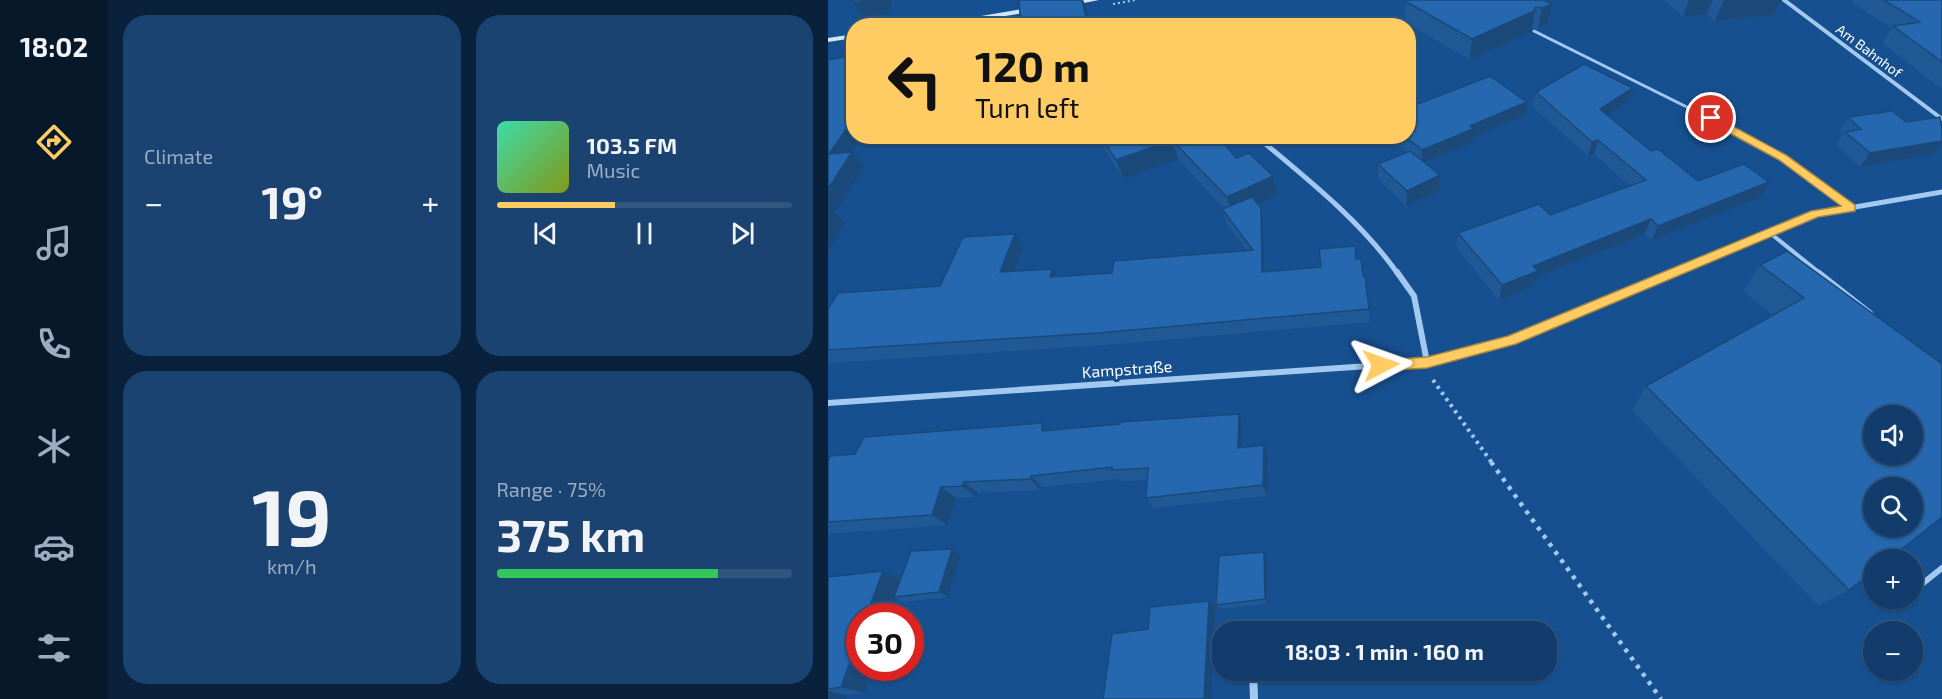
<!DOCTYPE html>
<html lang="en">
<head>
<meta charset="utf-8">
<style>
  body { margin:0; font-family:"Exo 2",sans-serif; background:#1a4372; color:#f1f3f6; height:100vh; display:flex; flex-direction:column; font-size:22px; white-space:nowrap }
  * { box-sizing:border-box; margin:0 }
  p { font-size:20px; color:#9cadc2 }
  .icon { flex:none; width:33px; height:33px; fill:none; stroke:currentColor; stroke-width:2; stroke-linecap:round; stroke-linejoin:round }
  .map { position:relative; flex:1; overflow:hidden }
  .side { display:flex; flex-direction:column; gap:15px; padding:15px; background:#09213b; width:720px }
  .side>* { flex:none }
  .banner { position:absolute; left:18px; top:18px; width:570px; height:126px; border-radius:24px; box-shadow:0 2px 4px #0004,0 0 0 2px #30567f; background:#ffcc63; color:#111; overflow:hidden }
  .buttons { position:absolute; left:1035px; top:405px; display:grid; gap:12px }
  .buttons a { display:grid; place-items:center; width:60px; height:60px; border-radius:50%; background:#113c6c; box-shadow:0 2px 4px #0004,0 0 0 2px #30567f; font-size:30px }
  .speed { position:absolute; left:18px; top:603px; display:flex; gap:12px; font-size:30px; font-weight:700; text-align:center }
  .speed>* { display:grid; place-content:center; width:78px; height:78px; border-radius:50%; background:#113c6c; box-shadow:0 2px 4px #0004,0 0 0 2px #30567f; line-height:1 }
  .speed .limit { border:9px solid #d22; background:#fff; color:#111 }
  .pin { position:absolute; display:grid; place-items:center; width:51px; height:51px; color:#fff; margin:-26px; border:3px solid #fff; border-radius:50%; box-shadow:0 2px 6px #0007 }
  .me { position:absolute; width:66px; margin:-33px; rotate:86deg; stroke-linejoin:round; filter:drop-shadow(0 0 4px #0008) }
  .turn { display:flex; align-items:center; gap:21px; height:126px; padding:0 30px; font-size:27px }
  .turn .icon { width:78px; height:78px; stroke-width:2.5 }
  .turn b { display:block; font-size:42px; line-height:51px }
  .big { font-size:45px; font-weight:700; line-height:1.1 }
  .side .card { flex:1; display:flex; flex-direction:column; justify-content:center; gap:9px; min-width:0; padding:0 21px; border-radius:24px; background:#1a4372 }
  .side .dial { align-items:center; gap:0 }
  .dial b { font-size:78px; line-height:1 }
  .song { display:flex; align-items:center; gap:18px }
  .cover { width:72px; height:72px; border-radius:9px; background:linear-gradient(135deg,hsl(160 70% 55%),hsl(70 70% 35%)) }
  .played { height:6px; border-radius:3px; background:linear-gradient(90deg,#ffcc63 40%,#30567f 40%) }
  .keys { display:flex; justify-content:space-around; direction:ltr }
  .heat { display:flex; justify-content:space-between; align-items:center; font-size:33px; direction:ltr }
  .charge { height:9px; border-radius:4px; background:linear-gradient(90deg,#34c759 75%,#30567f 0) }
  .side .tiles { flex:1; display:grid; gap:15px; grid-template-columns:repeat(2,1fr) }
  .trip { position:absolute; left:384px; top:621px; width:345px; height:60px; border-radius:24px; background:#113c6c; box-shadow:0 2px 4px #0004,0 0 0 2px #30567f; font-weight:700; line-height:60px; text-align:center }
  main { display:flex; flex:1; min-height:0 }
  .menu { display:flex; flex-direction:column; width:108px; justify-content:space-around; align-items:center; background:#07182b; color:#9cadc2 }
  .menu .icon { width:42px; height:42px }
  .menu .current { color:#ffcc63 }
  .menu b { font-size:27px; color:#f1f3f6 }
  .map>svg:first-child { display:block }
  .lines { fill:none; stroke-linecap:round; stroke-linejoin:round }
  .path-far2 { stroke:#a4c9f0; stroke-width:2; stroke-dasharray:2 3; stroke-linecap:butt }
  .path-far1 { stroke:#a4c9f0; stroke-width:4; stroke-dasharray:3 4.5; stroke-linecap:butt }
  .path { stroke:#a4c9f0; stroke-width:4.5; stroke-dasharray:4 6; stroke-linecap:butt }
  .lane-far3 { stroke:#a4c9f0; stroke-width:3 }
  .lane-far2 { stroke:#a4c9f0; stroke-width:4 }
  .lane-far1 { stroke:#a4c9f0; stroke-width:4.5 }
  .lane { stroke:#a4c9f0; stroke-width:6 }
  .street-far3 { stroke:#a4c9f0; stroke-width:4 }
  .street-far2 { stroke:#a4c9f0; stroke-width:5 }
  .street-far1 { stroke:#a4c9f0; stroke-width:6 }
  .street { stroke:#a4c9f0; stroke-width:8 }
  .secondary { fill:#d2e5fb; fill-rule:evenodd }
  .wall { fill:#205996 }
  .shaded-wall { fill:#1a497a }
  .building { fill:#2568af; stroke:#1a497a; stroke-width:1.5; fill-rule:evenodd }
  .route { fill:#ffcc63; stroke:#a68540; stroke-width:1.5 }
  .labels { text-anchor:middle; stroke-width:6; stroke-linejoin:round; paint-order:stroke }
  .far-street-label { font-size:14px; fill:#fff; stroke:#175090 }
  .street-label { font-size:16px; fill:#fff; stroke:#175090 }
</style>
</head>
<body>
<main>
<nav class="menu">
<b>18:02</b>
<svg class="icon current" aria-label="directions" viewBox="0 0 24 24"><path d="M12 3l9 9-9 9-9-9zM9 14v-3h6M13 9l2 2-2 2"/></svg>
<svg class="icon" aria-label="music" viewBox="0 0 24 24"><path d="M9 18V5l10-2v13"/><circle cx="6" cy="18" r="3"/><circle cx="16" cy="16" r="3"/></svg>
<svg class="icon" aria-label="phone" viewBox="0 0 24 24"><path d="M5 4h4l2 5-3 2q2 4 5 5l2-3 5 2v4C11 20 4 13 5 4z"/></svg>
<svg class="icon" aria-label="climate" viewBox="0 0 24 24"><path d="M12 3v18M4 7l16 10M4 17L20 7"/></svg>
<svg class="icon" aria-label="car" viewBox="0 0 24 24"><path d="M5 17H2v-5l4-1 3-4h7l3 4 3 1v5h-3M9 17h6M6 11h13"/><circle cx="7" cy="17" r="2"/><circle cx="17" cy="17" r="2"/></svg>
<svg class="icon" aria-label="filters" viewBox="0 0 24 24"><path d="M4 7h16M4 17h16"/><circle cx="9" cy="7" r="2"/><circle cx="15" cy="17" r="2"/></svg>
</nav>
<section class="side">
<div class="tiles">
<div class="card"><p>Climate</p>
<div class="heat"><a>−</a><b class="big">19°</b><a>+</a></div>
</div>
<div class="card">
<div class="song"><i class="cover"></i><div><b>103.5 FM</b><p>Music</p></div></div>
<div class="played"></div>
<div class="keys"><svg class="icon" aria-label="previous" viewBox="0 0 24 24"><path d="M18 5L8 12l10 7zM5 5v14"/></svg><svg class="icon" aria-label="pause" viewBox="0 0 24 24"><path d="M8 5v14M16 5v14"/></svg><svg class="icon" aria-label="next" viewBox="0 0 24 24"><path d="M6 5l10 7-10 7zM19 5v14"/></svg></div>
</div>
<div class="card dial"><b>19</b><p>km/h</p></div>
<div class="card"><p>Range · 75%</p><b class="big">375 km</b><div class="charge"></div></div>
</div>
</section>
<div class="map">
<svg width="1114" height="699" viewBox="0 0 1114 699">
  <rect width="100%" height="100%" fill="#175090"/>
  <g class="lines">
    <!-- path-far2 -->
    <path class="path-far2" d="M285,4L308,0"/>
    <!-- path-far1 -->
    <path class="path-far1" d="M605,380L664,463"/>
    <!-- path -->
    <path class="path" d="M663,462L833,699"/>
    <!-- lane-far3 -->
    <path class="lane-far3" d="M706,31L889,122"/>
    <!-- lane-far2 -->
    <path class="lane-far2" d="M886,121L954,157L1023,208
      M942,233L993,274"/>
    <!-- lane-far1 -->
    <path class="lane-far1" d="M991,272L1043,313"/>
    <!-- lane -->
    <path class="lane" d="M1084,592L1114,568
      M1065,608L1076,598"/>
    <!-- street-far3 -->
    <path class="street-far3" d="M956,0L1114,119"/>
    <!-- street-far2 -->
    <path class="street-far2" d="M428,136C478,178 532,220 570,274
      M844,274L987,214L1114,192"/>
    <!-- street-far1 -->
    <path class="street-far1" d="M569,272L586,296L599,362
      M0,403L599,362L683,341L848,272"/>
    <!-- street -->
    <path class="street" d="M425,670L426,699"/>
    <!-- secondary -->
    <path class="secondary" d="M254,0H271L241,6L237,4Z
      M206,7H209V11L114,26H94Z
      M26,34V38L0,42V38Z"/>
  </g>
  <!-- wall -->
  <path class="wall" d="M716,0L719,24L710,29L704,28L703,32L642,60L577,22V1Z
    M836,0H953L946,15L887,21L879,14L855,17Z
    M1026,0H1114V89L1054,43L1064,28L1024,3Z
    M708,92L800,102L780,115L823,151L870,181L941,182L933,197L824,240L817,234L708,277L706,286L671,300L628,247L630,233L722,215L802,186L766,154L760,156L705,107Z
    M585,106L697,115L644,138L643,143L597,163L612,175L611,191L578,206L550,179V164L579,152L560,136H580Z
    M1020,117L1078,122L1114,130V143L1105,154L1032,167L1008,145L1015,134L1011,131Z
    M270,136H390L408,158L449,195L429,204L435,221L437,272L493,267L528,259L535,276L541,309L542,322L278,345L0,363V309L112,286L187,234L195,248L186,271L225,269L230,277L284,273L419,250L398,223L394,209H396L350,159L296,179L272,142Z
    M932,265L1114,364L1021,590L990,606L804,410L818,386L945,316L915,291Z
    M214,423L220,430L415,426V448L436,445L440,457L439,496L326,508L318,498L319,480L293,481L291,479L214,487L213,490L150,493L148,497L128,498L119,525L0,534V461L27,454Z
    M124,549L132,555L120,597L76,602L68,598L62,616H32V668H45L36,693L19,695L18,699H0V577L72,580Z
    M436,552L439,557V604L391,609L388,605Z"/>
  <!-- shaded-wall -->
  <path class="shaded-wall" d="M47,0H64L62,13L35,17L25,3Z
    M254,0H255L258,6L262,26H260Z
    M861,0H885L879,14L855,17Z
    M896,0H953L946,15L887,21Z
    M724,4L719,24L710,29L714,8Z
    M708,7L704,28L703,32L642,60L644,39Z
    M805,88L800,102L768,123L772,109Z
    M699,102L697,115L644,138L643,143L593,164L594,150L642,126Z
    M26,118V136H33L13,168L1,154Z
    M344,140L350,159L296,179L288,160Z
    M770,140L766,154L760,156L764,142Z
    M1114,141V143L1105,154L1032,167L1042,153Z
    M24,152L36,166L7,213L17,224L0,252V189Z
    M612,175L611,191L578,206L579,191Z
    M445,176L449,195L404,216L399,197Z
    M941,182L933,197L824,240L830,226Z
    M433,208L435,221L437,285L434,272Z
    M823,219L817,234L708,277L706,286L671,300L674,285L705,266Z
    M187,234L195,248L181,285L172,272Z
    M225,269L233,282L222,277Z
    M411,414L415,426L414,460L410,448Z
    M214,423L224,435L214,431Z
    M436,445L440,457L439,496L435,485Z
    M203,476L214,487L213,490L202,479Z
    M136,482L150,493L148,497L134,486Z
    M113,487L128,498L119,525L104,515Z
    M124,549L132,555L120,597L111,592Z
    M436,552L439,557V604L437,599Z
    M55,571L74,580L66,597L68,598L62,616H38Z
    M381,601L387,608L383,699H376Z
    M32,635V668H45L36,693L13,687Z
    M0,691L19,695L18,699H0Z"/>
  <!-- building -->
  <path class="building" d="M26,0H47L25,3Z
    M191,0H254L260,26H199L192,14Z
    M582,0H716L724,4L714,8L708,7L706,11L644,39L577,1Z
    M1056,0H1114V62L1065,26L1092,22Z
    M87,23V26H72Z
    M26,55V118L1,154L24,152L0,189V60Z
    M756,64L805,88L772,109L823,151L830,149L870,181L916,164L941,182L830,226L823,219L705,266L710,271L674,285L630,233L711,204L722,215L818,180L770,140L764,142L708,92Z
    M662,76L699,102L642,126L645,129L594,150L577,136H580V103L585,106Z
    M1064,111L1078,122L1112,117L1114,130V141L1042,153L1017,132L1033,129L1020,117Z
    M273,136H390L408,158L421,153L445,176L399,197L344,140L288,160Z
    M582,151L612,175L579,191L550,164Z
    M424,197L433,208L434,272L493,267L491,249L527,246L528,259L533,258L535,276H537L541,309L270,333L0,350V309L10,293L112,286L135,237L187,234L172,272L225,269L222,277L284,273L286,261L425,250L394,209Z
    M959,251L1114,364V517L1060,560H1046V571L1021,590L818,386L976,298L932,265ZM1046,416H1084V454H1046ZM1046,488H1084V526H1046Z
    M411,414L410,448L436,445L435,485L318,498L320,468L284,470V467L203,476L202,479L136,482L134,486L113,487L104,515L0,522V461L2,456L27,454L36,437L214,423V431L292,424V422Z
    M124,549L111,592L66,597L83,551Z
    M436,552L437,599L388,605L391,556Z
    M55,571L38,616H32V635L13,687L0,689V577Z
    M381,601L376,699H275L284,634L320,629L322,607Z"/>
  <!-- route -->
  <path class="route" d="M879,116H886L958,155L1027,205V211L990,217L688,344L599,368L553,371L548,369L546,365L548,361L553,360L599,357L680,336L983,211L1013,206L951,160L879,121Z"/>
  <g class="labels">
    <!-- far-street labels -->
    <g class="far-street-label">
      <text transform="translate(1041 51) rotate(37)" y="5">Am Bahnhof</text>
    </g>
    <!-- street labels -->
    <g class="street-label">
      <text transform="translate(299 369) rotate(-4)" y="6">Kampstraße</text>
    </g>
  </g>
</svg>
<div class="buttons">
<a><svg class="icon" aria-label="sound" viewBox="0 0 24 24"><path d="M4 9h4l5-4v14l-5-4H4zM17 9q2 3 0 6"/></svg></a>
<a><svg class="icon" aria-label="search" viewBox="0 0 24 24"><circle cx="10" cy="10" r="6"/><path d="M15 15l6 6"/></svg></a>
<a>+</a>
<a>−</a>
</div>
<div class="speed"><div class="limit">30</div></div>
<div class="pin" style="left:883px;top:118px;background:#d93025"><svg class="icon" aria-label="arrive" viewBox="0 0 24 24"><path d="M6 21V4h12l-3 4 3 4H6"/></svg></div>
<svg class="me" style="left:553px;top:365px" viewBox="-20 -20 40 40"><path d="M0-17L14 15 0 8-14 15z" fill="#ffcc63" stroke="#fff" stroke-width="4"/></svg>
<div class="trip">18:03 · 1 min · 160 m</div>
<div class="banner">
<div class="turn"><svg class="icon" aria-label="left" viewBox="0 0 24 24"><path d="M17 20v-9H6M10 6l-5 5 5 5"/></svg><div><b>120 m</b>Turn left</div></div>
</div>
</div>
</main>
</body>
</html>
